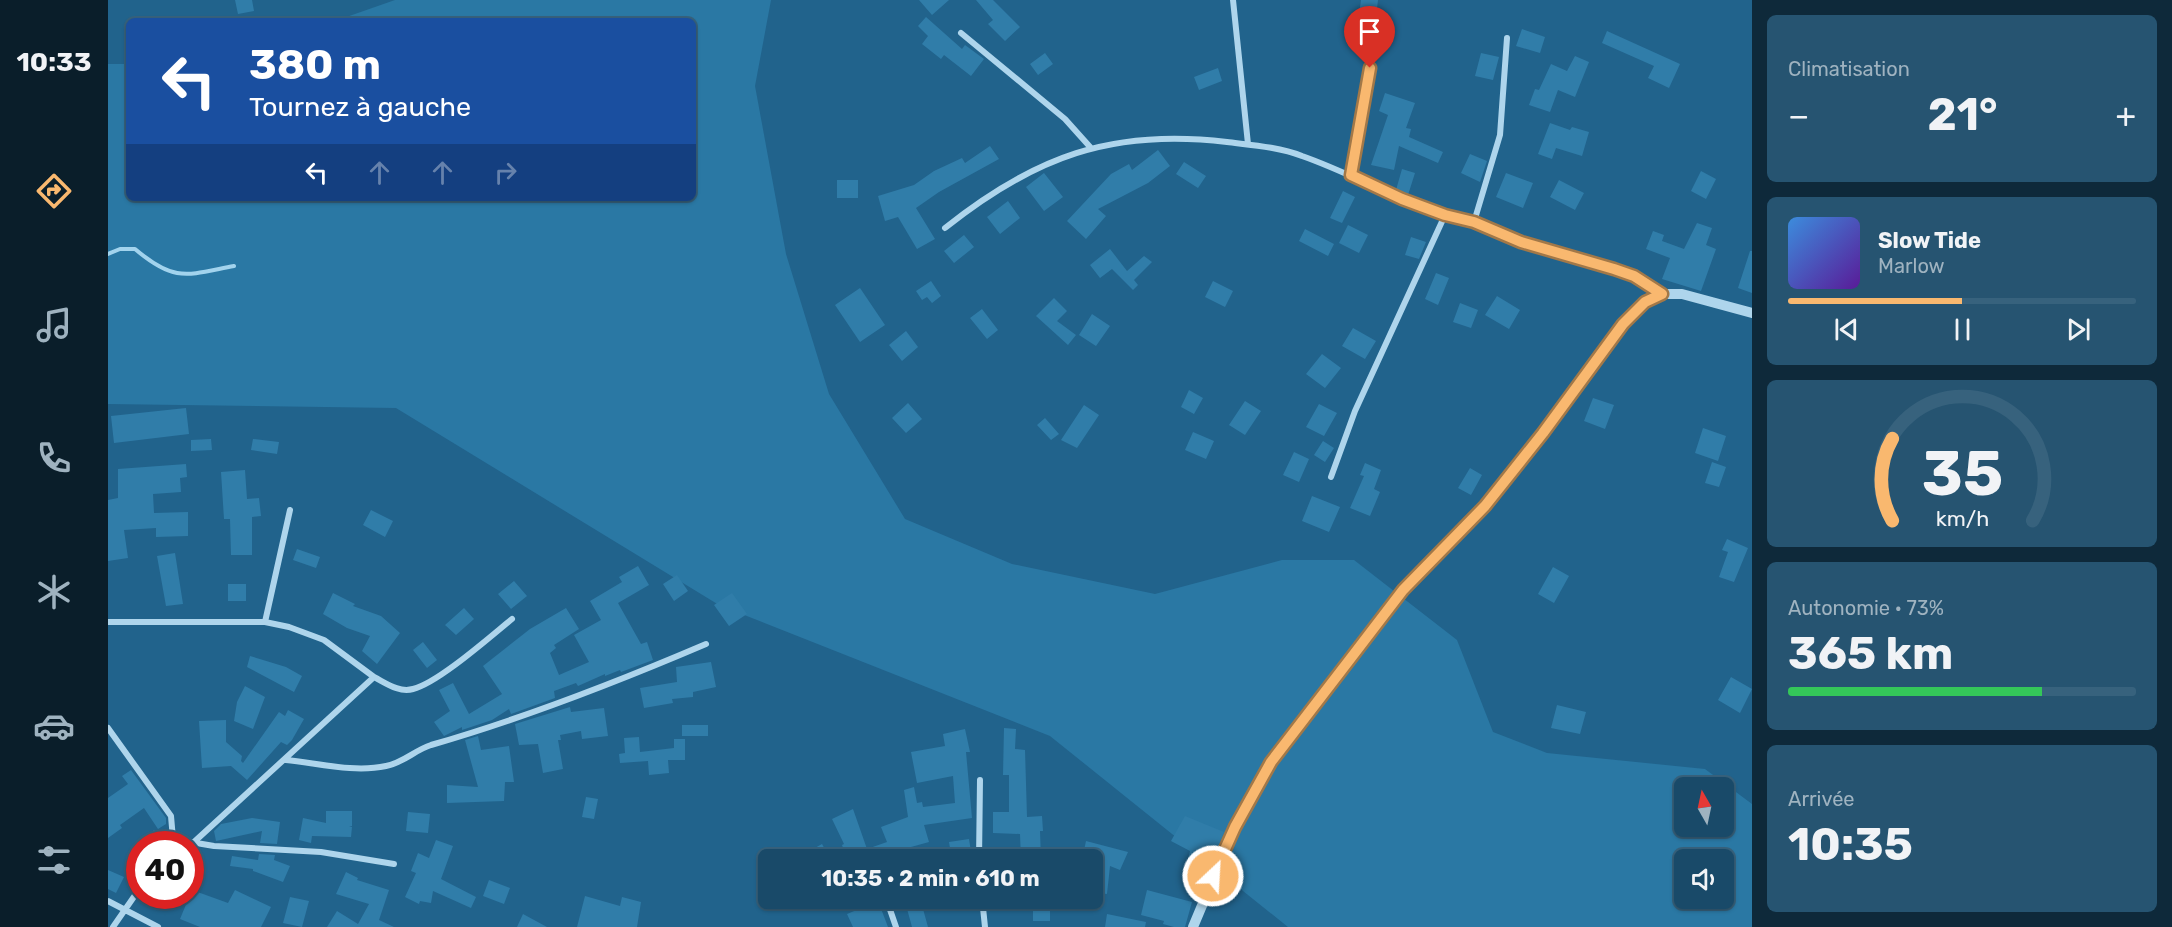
<!DOCTYPE html>
<html lang="fr">
<head>
<meta charset="utf-8">
<style>
  body { margin:0; font-family:Rubik,sans-serif; background:#265471; color:#f1f3f6; height:100vh; display:flex; flex-direction:column; font-size:22px; white-space:nowrap }
  * { box-sizing:border-box; margin:0 }
  p { font-size:20px; color:#9fb3c0 }
  .icon { flex:none; width:33px; height:33px; fill:none; stroke:currentColor; stroke-width:2; stroke-linecap:round; stroke-linejoin:round }
  .map { position:relative; flex:1; overflow:hidden }
  .details { display:flex; flex-direction:column; gap:15px; padding:15px; background:#0e293a; width:420px }
  .details>* { flex:none }
  .top-card { position:absolute; left:18px; top:18px; width:570px; height:183px; border-radius:9px; box-shadow:0 2px 4px #0004,0 0 0 2px #37627d; background:#1a4fa0; color:#fff; overflow:hidden }
  .needle { width:39px; rotate:351deg }
  .controls { position:absolute; left:1566px; top:777px; display:grid; gap:12px }
  .controls a { display:grid; place-items:center; width:60px; height:60px; border-radius:9px; background:#194a69; box-shadow:0 2px 4px #0004,0 0 0 2px #37627d; font-size:30px }
  .speed { position:absolute; left:18px; top:831px; display:flex; gap:12px; font-size:30px; font-weight:700; text-align:center }
  .speed>* { display:grid; place-content:center; width:78px; height:78px; border-radius:50%; background:#194a69; box-shadow:0 2px 4px #0004,0 0 0 2px #37627d; line-height:1 }
  .speed .limit { border:9px solid #d22; background:#fff; color:#111 }
  .pin { position:absolute; display:grid; place-items:center; width:51px; height:51px; color:#fff; margin:-62px -26px; border-radius:50% 50% 50% 0; rotate:-45deg; box-shadow:0 0 6px #0007 }
  .pin .icon { rotate:45deg }
  .me { position:absolute; width:66px; margin:-33px; rotate:25deg; stroke-linejoin:round; filter:drop-shadow(0 0 4px #0008) }
  .turn { display:flex; align-items:center; gap:21px; height:126px; padding:0 24px; font-size:27px }
  .turn .icon { width:78px; height:78px; stroke-width:2.5 }
  .turn b { display:block; font-size:42px; line-height:51px }
  .lanes { display:flex; align-items:center; height:57px; padding:0 24px; background:#0003; justify-content:center; gap:30px; direction:ltr }
  .lanes .off { opacity:.35 }
  .big { font-size:45px; font-weight:700; line-height:1.1 }
  .details .widget { flex:1; display:flex; flex-direction:column; justify-content:center; gap:9px; min-width:0; padding:0 21px; border-radius:9px; background:#265471 }
  .details .dial { align-items:center; gap:0 }
  .dial svg { height:156px; overflow:visible; fill:none; stroke:#37627d; stroke-width:7; stroke-linecap:round; text-anchor:middle }
  .dial text { fill:#f1f3f6; stroke:none }
  .song { display:flex; align-items:center; gap:18px }
  .cover { width:72px; height:72px; border-radius:9px; background:linear-gradient(135deg,hsl(210 70% 55%),hsl(270 70% 35%)) }
  .played { height:6px; border-radius:3px; background:linear-gradient(90deg,#f9b86f 50%,#37627d 50%) }
  .keys { display:flex; justify-content:space-around; direction:ltr }
  .heat { display:flex; justify-content:space-between; align-items:center; font-size:33px; direction:ltr }
  .charge { height:9px; border-radius:4px; background:linear-gradient(90deg,#34c759 73%,#37627d 0) }
  .trip { position:absolute; left:650px; top:849px; width:345px; height:60px; border-radius:9px; background:#194a69; box-shadow:0 2px 4px #0004,0 0 0 2px #37627d; font-weight:700; line-height:60px; text-align:center }
  main { display:flex; flex:1; min-height:0 }
  .tabs { display:flex; flex-direction:column; width:108px; justify-content:space-around; align-items:center; background:#0a1e2a; color:#9fb3c0 }
  .tabs .icon { width:42px; height:42px }
  .tabs .on { color:#f9b86f }
  .tabs b { font-size:27px; color:#f1f3f6 }
  .map>svg:first-child { display:block }
  .green { fill:#2a78a4; fill-rule:evenodd }
  .lines { fill:none; stroke-linecap:round; stroke-linejoin:round }
  .stream { stroke:#a2d3ed; stroke-width:4 }
  .building { fill:#307da9 }
  .minor { stroke:#aed5ec; stroke-width:6 }
  .tertiary { stroke:#aed5ec; stroke-width:10 }
  .route-casing { stroke:#a27848; stroke-width:15 }
  .route { stroke:#f9b86f; stroke-width:10 }
</style>
</head>
<body>
<main>
<nav class="tabs">
<b>10:33</b>
<svg class="icon on" aria-label="directions" viewBox="0 0 24 24"><path d="M12 3l9 9-9 9-9-9zM9 14v-3h6M13 9l2 2-2 2"/></svg>
<svg class="icon" aria-label="music" viewBox="0 0 24 24"><path d="M9 18V5l10-2v13"/><circle cx="6" cy="18" r="3"/><circle cx="16" cy="16" r="3"/></svg>
<svg class="icon" aria-label="phone" viewBox="0 0 24 24"><path d="M5 4h4l2 5-3 2q2 4 5 5l2-3 5 2v4C11 20 4 13 5 4z"/></svg>
<svg class="icon" aria-label="climate" viewBox="0 0 24 24"><path d="M12 3v18M4 7l16 10M4 17L20 7"/></svg>
<svg class="icon" aria-label="car" viewBox="0 0 24 24"><path d="M5 17H2v-5l4-1 3-4h7l3 4 3 1v5h-3M9 17h6M6 11h13"/><circle cx="7" cy="17" r="2"/><circle cx="17" cy="17" r="2"/></svg>
<svg class="icon" aria-label="filters" viewBox="0 0 24 24"><path d="M4 7h16M4 17h16"/><circle cx="9" cy="7" r="2"/><circle cx="15" cy="17" r="2"/></svg>
</nav>
<div class="map">
<svg width="1644" height="927" viewBox="0 0 1644 927">
  <rect width="100%" height="100%" fill="#21638c"/>
  <!-- green -->
  <path class="green" d="M287,0H663L647,86L678,254L721,394L797,519L904,564L1047,594L1174,560H1246L1349,640L1385,732L1439,753L1597,769L1644,804V927H1180L942,736L611,605L288,408L0,404V64H21V198H585V21H227ZM1576,788H1616V826H1576ZM1576,860H1616V898H1576Z"/>
  <g class="lines">
    <!-- stream -->
    <path class="stream" d="M0,254L12,249H27C67,283 79,275 126,266"/>
  </g>
  <!-- building -->
  <path class="building" d="M127,0H144L146,11L130,14Z
    M811,0H841L824,15Z
    M868,0H885L912,27L897,41L880,24L885,20Z
    M1253,0H1270L1268,17L1251,14Z
    M818,17L854,49L857,45L876,59L863,76L836,55L833,59L814,44L820,36L810,26Z
    M1414,29L1437,37L1432,53L1408,46Z
    M1499,31L1572,64L1561,88L1540,78L1546,66L1494,43Z
    M937,53L945,64L930,75L922,64Z
    M1373,53L1391,57L1385,80L1367,76Z
    M1467,56L1481,62L1467,97L1450,90L1442,112L1421,105L1427,89L1431,90L1443,64L1459,71Z
    M1110,68L1114,81L1091,90L1086,77Z
    M1277,93L1307,103L1298,128L1303,129L1301,137L1335,152L1330,163L1291,146L1286,170L1263,165L1280,115L1271,111Z
    M1442,123L1462,130L1464,127L1481,132L1474,156L1448,148L1444,159L1430,154Z
    M882,146L891,159L831,192L808,208L827,239L809,249L790,217L777,221L770,196L806,185L826,171L854,158L857,163Z
    M1050,150L1062,166L1040,183L990,209L998,216L978,239L959,221L1003,174L1021,164L1024,170Z
    M1362,154L1379,161L1372,182L1353,173Z
    M1076,162L1098,176L1090,188L1068,174Z
    M1294,169L1307,173L1300,195L1288,190Z
    M1593,171L1608,179L1598,199L1583,191Z
    M936,173L955,197L936,211L918,187Z
    M1398,173L1425,183L1415,208L1388,197Z
    M729,180H750V198H729Z
    M1451,180L1476,193L1467,210L1442,197Z
    M1235,191L1247,197L1234,223L1222,218Z
    M900,201L912,218L892,234L879,217Z
    M1589,223L1604,228L1598,245L1608,249L1593,291L1554,279L1562,258L1538,249L1545,231L1556,235L1554,241L1576,249Z
    M1240,225L1260,235L1251,253L1231,243Z
    M1197,229L1226,244L1220,256L1191,241Z
    M856,235L866,247L846,263L836,251Z
    M1303,237L1318,242L1311,259L1297,255Z
    M1002,249L1019,271L1036,256L1044,262L1026,280L1030,285L1025,290L1004,269L992,278L982,265Z
    M1642,251H1644V293L1630,288Z
    M1328,273L1341,278L1330,305L1317,299Z
    M823,281L833,296L824,303L819,297L814,300L808,291Z
    M1105,281L1125,291L1117,307L1097,297Z
    M752,288L777,325L752,342L727,305Z
    M1389,296L1412,310L1401,329L1377,315Z
    M946,298L959,311L949,321L968,335L960,345L928,316Z
    M1352,303L1370,310L1363,328L1345,322Z
    M874,309L890,330L879,339L862,318Z
    M984,314L1002,326L988,346L971,335Z
    M1245,328L1268,341L1257,359L1234,346Z
    M798,331L810,347L794,361L781,345Z
    M1214,354L1233,368L1217,388L1198,374Z
    M1081,390L1095,398L1086,414L1073,407Z
    M1485,398L1506,405L1497,429L1476,421Z
    M1137,401L1153,411L1137,435L1121,425Z
    M800,403L814,419L798,433L784,418Z
    M1211,404L1229,413L1216,436L1198,427Z
    M976,405L991,415L969,448L953,440Z
    M78,408L81,434L6,443L3,416Z
    M937,418L951,434L943,440L929,425Z
    M1595,428L1618,436L1610,461L1587,453Z
    M1085,432L1106,441L1098,459L1077,450Z
    M103,439L104,450L83,451V440Z
    M145,439L171,442L169,454L143,450Z
    M1215,441L1226,448L1217,462L1206,455Z
    M1186,452L1201,459L1191,482L1175,475Z
    M1604,462L1618,467L1611,487L1597,483Z
    M1257,463L1273,470L1266,489L1272,492L1262,516L1242,508L1256,476L1252,475Z
    M78,464L79,477L72,478L73,492L45,494L46,513L80,512V536L48,537V528L16,530L20,558L0,561V500L10,498V469Z
    M1362,468L1374,475L1363,495L1350,488Z
    M137,470L139,499L151,498L153,516L144,517V555H123L122,519H116L113,472Z
    M1204,496L1232,507L1221,532L1194,521Z
    M263,510L285,521L277,537L255,525Z
    M1619,539L1640,548L1626,582L1611,577L1620,552L1614,550Z
    M189,549L212,557L208,568L185,560Z
    M67,553L75,604L58,606L49,556Z
    M530,566L541,585L510,603L533,644L539,642L545,660L513,672L512,670L497,676V674L470,686L468,683L446,691L447,698L403,714L401,709L384,720L354,730V727L336,736L326,722L342,711L331,690L345,683L361,714L394,694L375,666L422,629L458,608L471,629L446,645L448,648L442,653L451,675L481,662L466,635L493,620L482,601L514,582L511,577Z
    M1445,567L1461,576L1446,603L1430,594Z
    M569,575L580,591L566,601L555,584Z
    M406,581L419,596L403,609L390,594Z
    M120,584H138V601H120Z
    M225,593L247,604L245,606L273,616L292,633L269,664L254,651L262,636L239,628L215,614Z
    M624,593L639,614L621,626L606,605Z
    M356,608L366,619L348,635L337,625Z
    M315,642L329,660L319,668L305,650Z
    M142,656L178,667L194,676L186,692L139,667Z
    M603,662L608,687L585,692V697L564,699L565,703L536,708L532,688L569,682L568,667Z
    M1623,677L1644,689L1632,713L1610,700Z
    M137,686L157,697L145,729L126,721L129,702Z
    M1449,705L1478,712L1472,734L1443,728Z
    M462,707L463,712L496,708L500,736L474,739L473,731L452,735L453,740H450L455,769L435,773L430,744L411,745L407,724Z
    M180,710L196,719L184,740L179,745L173,742L139,780L123,766L94,768L91,721L118,720V742L134,756L133,761L135,763L171,712L177,716Z
    M574,725H600V736H574Z
    M896,728L908,729L907,749L917,750L919,817L934,816L935,831H932L933,859L913,860L912,834L885,833V812H901V775H895Z
    M857,729L862,752H858L864,818L816,825L821,842L803,847L804,850L773,860H739L734,845L736,844L724,819L745,809L759,849L779,842L773,827L800,817L796,790L806,787L809,803L814,802L815,807L847,803L845,776L809,783L803,752L837,746L835,734Z
    M370,736L373,750L401,746L406,782H397L396,801L339,803V785L370,787L357,740Z
    M531,737L532,752L566,748V739H577V760H560L561,773L541,775L540,761L512,763L511,754L517,753L516,738Z
    M23,770L58,818V824L50,829L36,808L12,825L14,828L0,838V798L20,784L14,776Z
    M478,797L490,799L486,819L474,817Z
    M218,811H244V826H241L244,827L243,837L204,836L203,843L191,840L195,818L218,823Z
    M300,812L322,814L320,833L298,831Z
    M1077,816L1116,832L1098,878L1077,872L1082,851L1063,841Z
    M144,818L172,822L169,844L152,843L154,831L108,841L106,831L113,824Z
    M46,830L57,841L56,844H44L38,839Z
    M861,839L864,858L844,860L841,842Z
    M328,840L345,846L333,879L368,897L363,908L325,891L323,903L312,901L311,904L297,897L308,873L303,871L310,853L321,858Z
    M978,841L1020,852L1012,870L1002,866L999,894L984,892V860H974Z
    M714,844L720,855L712,860H685Z
    M151,854L167,855L166,860L182,866L175,882L145,871V869L122,866L124,856L150,860Z
    M0,870L16,877L8,893L0,889Z
    M238,872L250,878L249,880L281,890L271,920L286,927H219L229,911L250,924L261,904L228,894Z
    M381,880L402,888L396,904L375,896Z
    M84,890L120,903L127,890L163,907L153,927H92L72,919Z
    M1039,890L1084,902L1077,927H1066L1055,924L1056,921L1033,915Z
    M477,896L512,906L514,897L533,902L529,927H469Z
    M182,897L201,901L194,927L175,923Z
    M796,898H812L820,927H804Z
    M925,900H942V921H925Z
    M772,906L780,927H745L739,914L756,907L758,911Z
    M415,914L439,927H409Z
    M999,914L1038,922L1037,927H997Z"/>
  <g class="lines">
    <!-- minor -->
    <path class="minor" d="M1125,0L1140,144
      M853,33L957,119L983,148
      M1243,175L1269,25
      M1366,222L1392,135L1399,38
      M837,228C926,157 1004,128 1119,142C1143,145 1171,147 1194,156C1243,173 1288,200 1337,215C1347,218 1358,219 1368,223C1383,229 1398,237 1414,242C1466,258 1506,263 1553,294
      M1223,477L1247,411L1337,215
      M0,622H157L181,627L216,640L266,677
      M157,622L182,510
      M0,728L63,816L65,839L61,844
      M178,760C209,763 246,773 278,766C295,763 307,750 323,745C417,718 509,682 598,644
      M65,839L106,846L213,852L286,864
      M86,842L266,677C278,683 291,693 305,689C330,683 383,636 404,619
      M871,860L872,780
      M778,898L788,927
      M874,898L877,927
      M0,901L50,927
      M5,927L32,888"/>
    <!-- tertiary -->
    <path class="tertiary" d="M1085,927L1127,827L1163,762L1295,590L1377,506L1435,433L1515,324L1537,302L1554,294H1574L1644,313"/>
  </g>
  <g class="lines">
    <defs>
      <path id="route" d="M1105,876L1127,827L1163,762L1246,654L1295,590L1377,506L1435,433L1515,324L1537,302L1554,294L1526,276L1506,269L1413,242L1366,222L1337,215L1294,199L1243,175L1262,68"/>
    </defs>
    <!-- route casing -->
    <use href="#route" class="route-casing"/>
    <!-- route -->
    <use href="#route" class="route"/>
  </g>
</svg>
<div class="controls">
<a><svg class="needle" viewBox="-14 -14 28 28"><path d="M0-13l5 13h-10z" fill="#e53935"/><path d="M0 13l5-13h-10z" fill="#9fb3c0"/></svg></a>
<a><svg class="icon" aria-label="sound" viewBox="0 0 24 24"><path d="M4 9h4l5-4v14l-5-4H4zM17 9q2 3 0 6"/></svg></a>
</div>
<div class="speed"><div class="limit">40</div></div>
<div class="pin" style="left:1262px;top:68px;background:#d93025"><svg class="icon" aria-label="arrive" viewBox="0 0 24 24"><path d="M6 21V4h12l-3 4 3 4H6"/></svg></div>
<svg class="me" style="left:1105px;top:876px" viewBox="-20 -20 40 40"><circle r="17" fill="#f9b86f" stroke="#fff" stroke-width="3"/><path d="M0-11L8 9 0 5-8 9z" fill="#fff"/></svg>
<div class="trip">10:35 · 2 min · 610 m</div>
<div class="top-card">
<div class="turn"><svg class="icon" aria-label="left" viewBox="0 0 24 24"><path d="M17 20v-9H6M10 6l-5 5 5 5"/></svg><div><b>380 m</b>Tournez à gauche</div></div>
<div class="lanes"><svg class="icon" aria-label="left" viewBox="0 0 24 24"><path d="M17 20v-9H6M10 6l-5 5 5 5"/></svg><svg class="icon off" aria-label="ahead" viewBox="0 0 24 24"><path d="M12 20V5M6 11l6-6 6 6"/></svg><svg class="icon off" aria-label="ahead" viewBox="0 0 24 24"><path d="M12 20V5M6 11l6-6 6 6"/></svg><svg class="icon off" aria-label="right" viewBox="0 0 24 24"><path d="M7 20v-9h11M14 6l5 5-5 5"/></svg></div>
</div>
</div>
<section class="details">
<div class="widget"><p>Climatisation</p>
<div class="heat"><a>−</a><b class="big">21°</b><a>+</a></div>
</div>
<div class="widget">
<div class="song"><i class="cover"></i><div><b>Slow Tide</b><p>Marlow</p></div></div>
<div class="played"></div>
<div class="keys"><svg class="icon" aria-label="previous" viewBox="0 0 24 24"><path d="M18 5L8 12l10 7zM5 5v14"/></svg><svg class="icon" aria-label="pause" viewBox="0 0 24 24"><path d="M8 5v14M16 5v14"/></svg><svg class="icon" aria-label="next" viewBox="0 0 24 24"><path d="M6 5l10 7-10 7zM19 5v14"/></svg></div>
</div>
<div class="widget dial"><svg viewBox="0 0 100 80">
<path d="M14 69A42 42 0 1 1 86 69"/>
<path d="M14 69A42 42 0 0 1 14 27" stroke="#f9b86f"/>
<text x="50" y="56" font-size="32" font-weight="700">35</text>
<text x="50" y="72" font-size="11">km/h</text>
</svg></div>
<div class="widget"><p>Autonomie · 73%</p><b class="big">365 km</b><div class="charge"></div></div>
<div class="widget"><p>Arrivée</p><b class="big">10:35</b></div>
</section>
</main>
</body>
</html>
